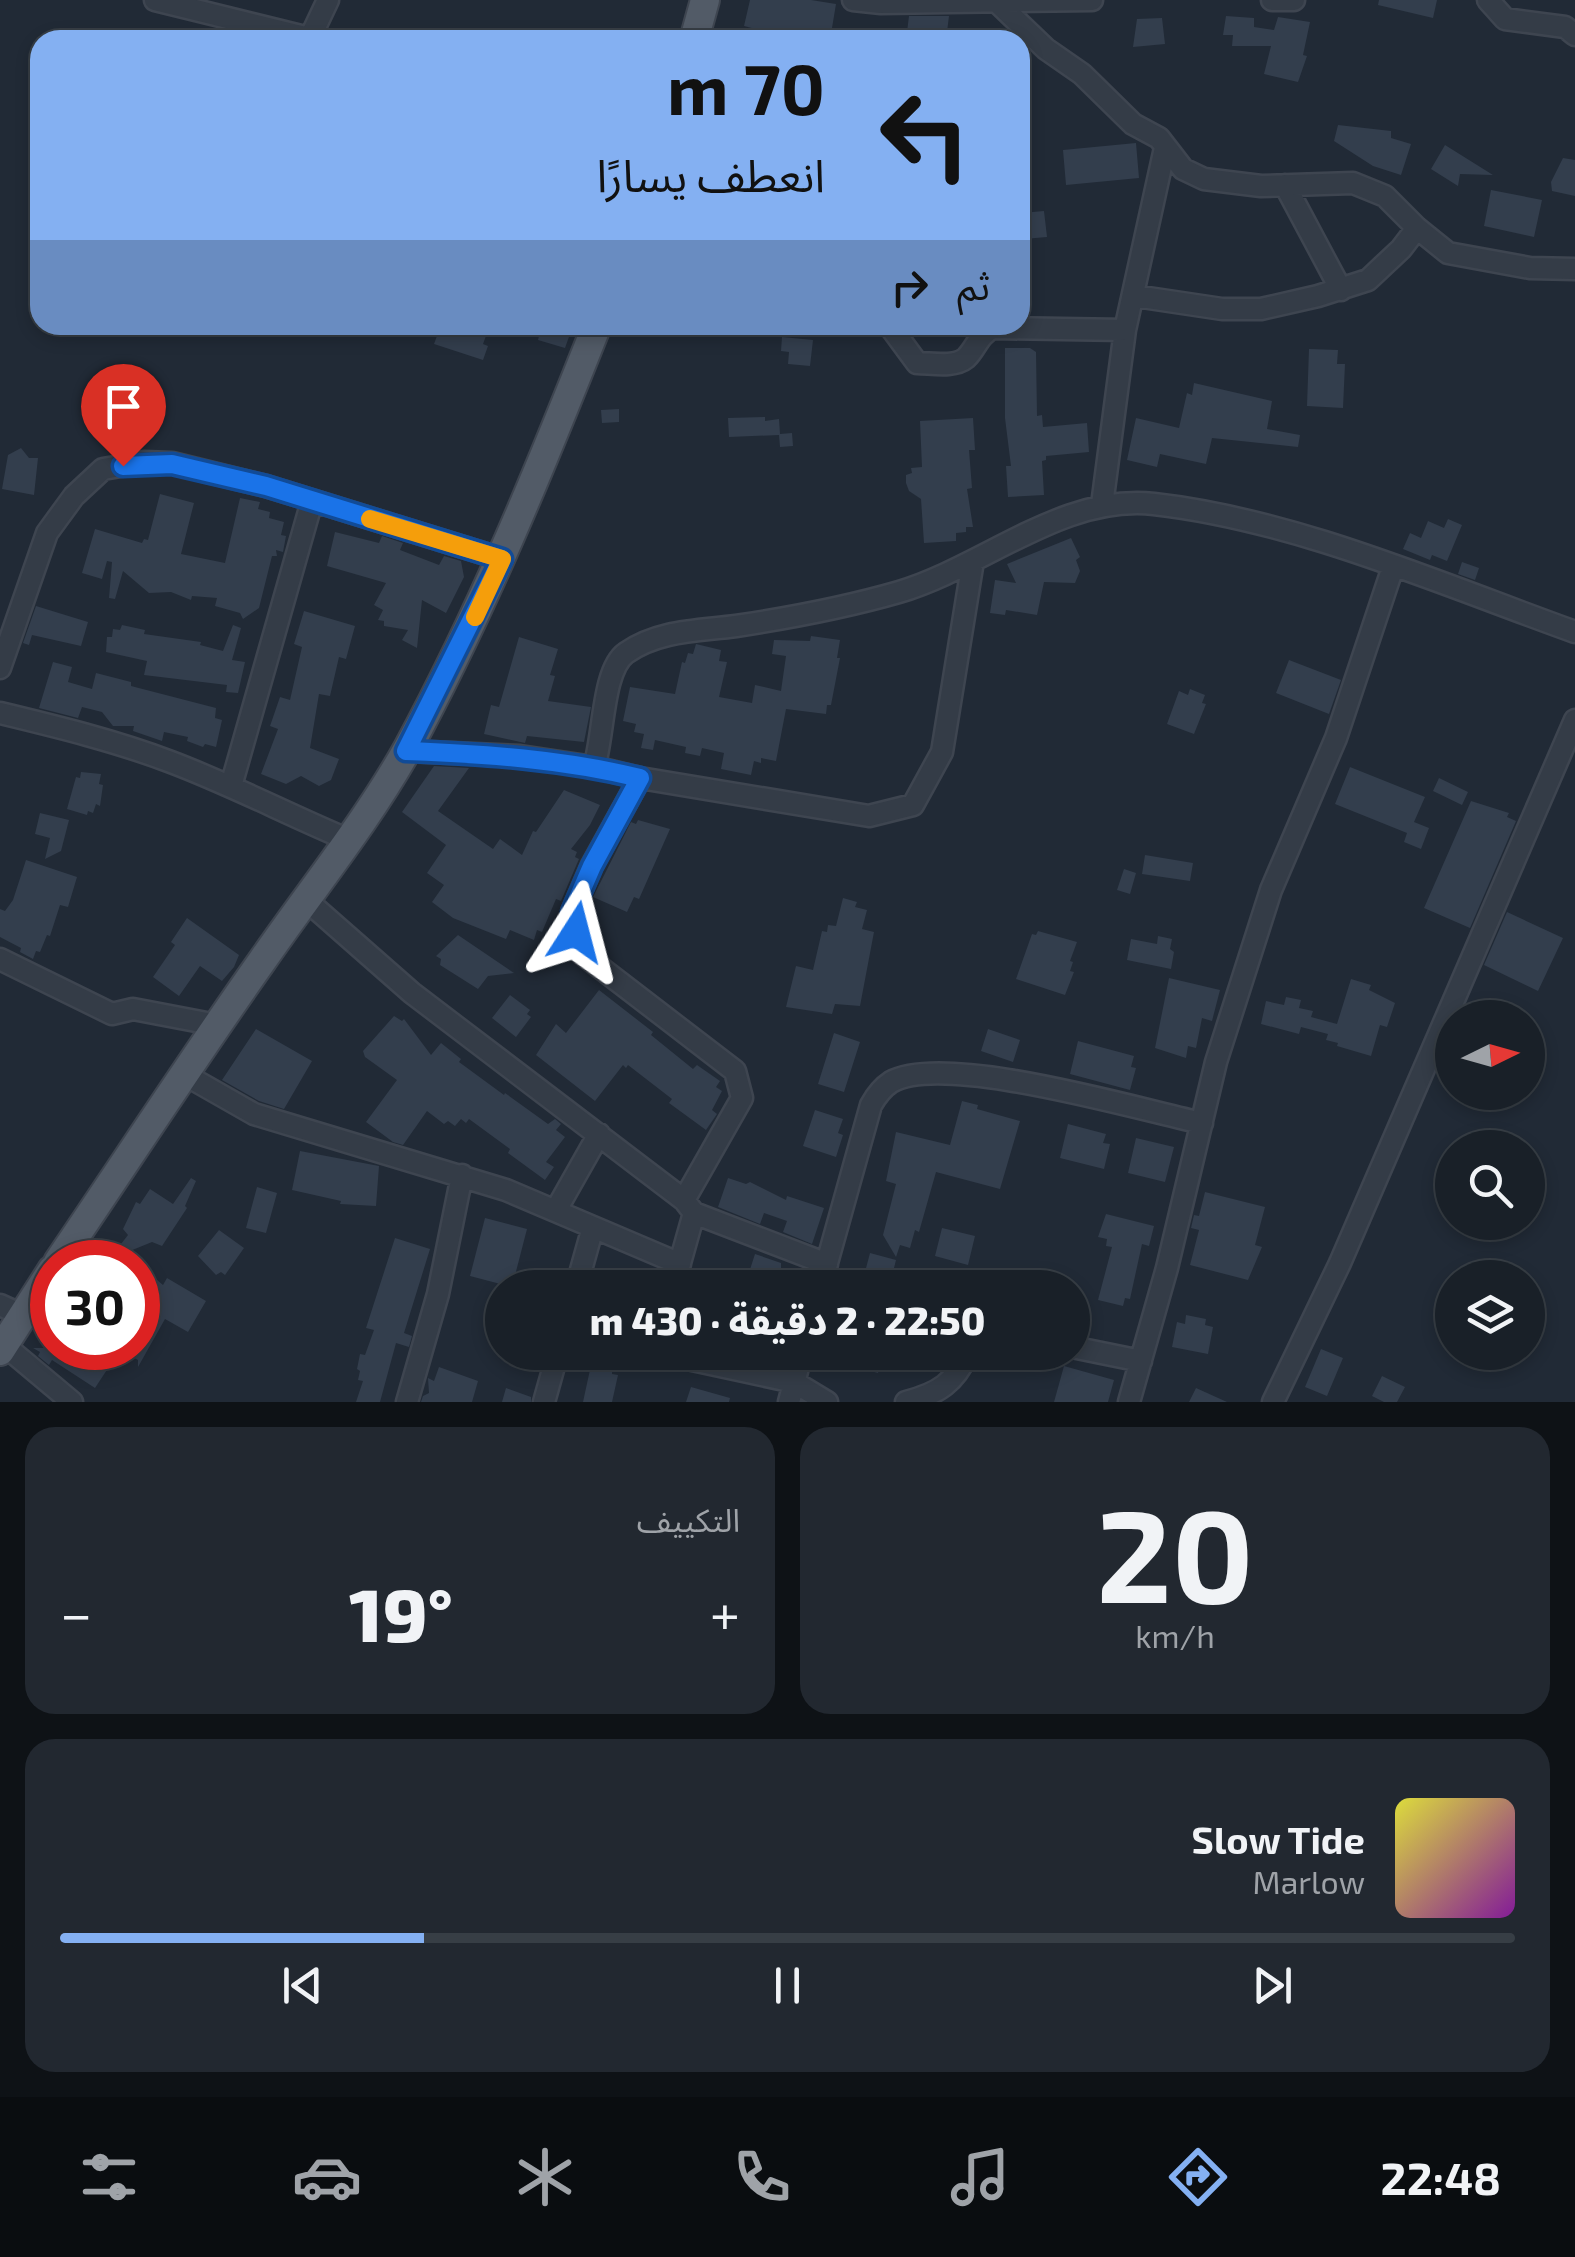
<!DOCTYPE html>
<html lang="ar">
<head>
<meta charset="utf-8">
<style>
  body { margin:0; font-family:"Exo 2","Noto Sans Arabic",sans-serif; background:#222830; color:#f1f3f6; direction:rtl; height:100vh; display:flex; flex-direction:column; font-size:38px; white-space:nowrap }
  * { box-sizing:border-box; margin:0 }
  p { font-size:32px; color:#9fa3a8 }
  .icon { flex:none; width:55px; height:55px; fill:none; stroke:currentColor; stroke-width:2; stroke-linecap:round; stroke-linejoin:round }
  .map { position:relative; height:1402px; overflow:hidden; direction:ltr }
  .details { display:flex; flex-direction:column; gap:25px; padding:25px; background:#0e1216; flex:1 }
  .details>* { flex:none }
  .guide { position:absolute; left:30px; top:30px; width:1000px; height:305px; border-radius:30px; box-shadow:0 5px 15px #0003,0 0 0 2px #373e45; direction:rtl; background:#84b0f2; color:#111; overflow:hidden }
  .needle { width:65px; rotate:85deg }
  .controls { position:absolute; left:1435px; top:1000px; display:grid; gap:20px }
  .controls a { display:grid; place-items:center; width:110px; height:110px; border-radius:50%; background:#192028; box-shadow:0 5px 15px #0003,0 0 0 2px #373e45; font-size:50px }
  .speed { position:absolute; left:30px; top:1240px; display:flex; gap:20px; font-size:50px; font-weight:700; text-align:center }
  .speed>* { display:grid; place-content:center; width:130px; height:130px; border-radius:50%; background:#192028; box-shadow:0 5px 15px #0003,0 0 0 2px #373e45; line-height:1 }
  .speed .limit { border:15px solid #d22; background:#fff; color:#111 }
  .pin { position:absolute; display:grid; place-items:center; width:85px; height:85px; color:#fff; margin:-102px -42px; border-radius:50% 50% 50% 0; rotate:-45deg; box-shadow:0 0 10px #0007 }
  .pin .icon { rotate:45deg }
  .me { position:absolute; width:110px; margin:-55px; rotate:9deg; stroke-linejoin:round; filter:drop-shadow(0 0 8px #0008) }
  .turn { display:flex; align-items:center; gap:35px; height:210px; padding:0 40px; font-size:45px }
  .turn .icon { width:130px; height:130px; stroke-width:2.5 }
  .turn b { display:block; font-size:70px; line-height:85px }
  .then { display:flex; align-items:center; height:95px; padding:0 40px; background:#0003; gap:20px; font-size:38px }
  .big { font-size:75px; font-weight:800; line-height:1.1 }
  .details .card { flex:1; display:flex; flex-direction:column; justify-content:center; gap:15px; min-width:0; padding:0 35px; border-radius:30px; background:#222830 }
  .details .dial { align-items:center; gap:0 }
  .dial b { font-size:130px; line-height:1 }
  .song { display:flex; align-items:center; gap:30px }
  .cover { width:120px; height:120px; border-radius:15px; background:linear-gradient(135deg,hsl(60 70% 55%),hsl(290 70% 35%)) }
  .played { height:10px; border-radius:5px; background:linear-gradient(90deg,#84b0f2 25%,#373e45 25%) }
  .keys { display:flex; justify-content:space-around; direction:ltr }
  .heat { display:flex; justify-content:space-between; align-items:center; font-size:55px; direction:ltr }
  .details .tiles { flex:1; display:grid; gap:25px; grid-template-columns:1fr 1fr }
  .card:last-child { grid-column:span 2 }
  .trip { position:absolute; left:485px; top:1270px; width:605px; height:100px; border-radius:50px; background:#192028; box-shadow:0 5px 15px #0003,0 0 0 2px #373e45; font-weight:800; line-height:100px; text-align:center; direction:rtl }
  .tabs { display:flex; height:160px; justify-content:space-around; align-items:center; background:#0a0d10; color:#9fa3a8 }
  .tabs .icon { width:70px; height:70px }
  .tabs .active { color:#84b0f2 }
  .tabs b { font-size:45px; color:#f1f3f6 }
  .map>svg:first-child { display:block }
  .building { fill:#333e4d }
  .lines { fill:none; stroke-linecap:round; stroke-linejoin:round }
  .minor-casing { stroke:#3e4550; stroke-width:25 }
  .major-casing { stroke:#3e4550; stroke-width:32 }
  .minor { stroke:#343c47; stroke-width:20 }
  .major { stroke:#525b67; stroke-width:28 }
  .route-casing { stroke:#114b97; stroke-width:25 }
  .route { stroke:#1a73e8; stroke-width:18 }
  .slow { stroke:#f59e0b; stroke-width:18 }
</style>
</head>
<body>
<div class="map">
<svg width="1575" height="1402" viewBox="0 0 1575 1402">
  <rect width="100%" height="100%" fill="#212a36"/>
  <!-- building -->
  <path class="building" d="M750,0H811L836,4L830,40L783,36L744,26Z
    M1379,0H1437L1433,18L1378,5Z
    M909,16H949L946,40H906Z
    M1226,16L1254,18V27L1274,30L1278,17L1310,22L1303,55L1307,56L1298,82L1264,74L1271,46H1232L1233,35H1223Z
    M1162,18L1165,44L1133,47L1137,19Z
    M1338,125L1391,131V138L1411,144L1401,175L1373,166L1334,141Z
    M1136,143L1139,178L1066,185L1063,150Z
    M1445,145L1493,175L1460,174L1458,186L1431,169Z
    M1563,158L1575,160V196L1552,191L1551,182Z
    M1491,190L1542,200L1534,237L1484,226Z
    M1044,211L1047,237L1024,239L1021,213Z
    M441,325H490L483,344L488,346L483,360L434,344Z
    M512,325H556L554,330L570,334L565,348L538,340L539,336L512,328Z
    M782,337L813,340L810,366L788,364L789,352L781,351Z
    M1005,348H1030L1036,352L1037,416L1042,415L1043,427L1087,423L1089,452L1046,456V460L1042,461L1044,495L1008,497L1006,466H1011L1005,418Z
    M1309,349L1338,350L1337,364H1345L1343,408L1307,406Z
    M1194,383L1272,401L1267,429L1300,435L1298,447L1212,438L1206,464L1160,454L1157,467L1127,460L1136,418L1179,428L1187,393L1192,395Z
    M619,409V422L602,423L601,410Z
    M765,417V421L779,419L780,434L792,433L793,446L780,447L779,435L729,437L728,418Z
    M973,418L975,450H969L972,488L967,489L973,527H966V532L956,533V541L924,543L921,499L909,491L906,483V475L912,473L911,468L922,467L920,421Z
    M21,448L29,458H38L34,495L2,489L8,455Z
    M160,494L194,503L181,554L225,563L240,498L260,502L258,509L270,512L269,518L284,522L281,535L286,536L283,552L276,550L277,556H272L259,608L243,619L240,613L215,606L217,598L192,596L191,600L171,592L149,593L123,571L115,599L109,598L112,562L107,561L102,579L82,573L95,529L142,543L144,539L148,540Z
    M1448,519L1462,525L1447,561L1432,555L1430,560L1403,549L1410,533L1421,538L1428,521L1444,528Z
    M335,532L379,543L382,536L403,543L400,550L439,565L444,556L461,561L464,577L446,613L422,600L417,648L402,640L408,630L384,626V621L378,620L383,610L374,605L386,583L327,566Z
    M1071,538L1080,557L1076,560L1080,571L1075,583L1044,582L1037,615L1006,610L1005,615L990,613L995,580L1016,583L1007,564Z
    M1462,562L1479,568L1475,580L1458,574Z
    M36,606L88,622L81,646L32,635L29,645L23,643Z
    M304,611L355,626L346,659L339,657L330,696L319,694L310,748L339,759L331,780L319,786L301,776L286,784L261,774L278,729L270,726L280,697L290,700L302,647L294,644Z
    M122,625L145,630L144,634L201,642L200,645L223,651L233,625L241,628L232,660L245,662L238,693L226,692L227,685L144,675L147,661L106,652L107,637H112L113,629L120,630Z
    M811,636L840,640L837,658H840L831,705H827L826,714L786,709L776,761L761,758V763L754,761L751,775L721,769L724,753L702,748L700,756L685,753L686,747L655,740L653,750L641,748L644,734L634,732L636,724L623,721L630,687L675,694L682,662L685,663L688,653L693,654L696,644L721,650L719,661L727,662L719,697L752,703L755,685L781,691L786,656L772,654L774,640L810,641Z
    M519,637L558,649L550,675L555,676L548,701L591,707L584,742L527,736L525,743L484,734L491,705L499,707Z
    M1289,660L1341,680L1329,714L1276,693Z
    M53,662L72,667L68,682L92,689L96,673L131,682V686L216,708L215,718L222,720L216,747L205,744L203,747L187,741L188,737L164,732L162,741L133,731L134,726H113L102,712L82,707L78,718L39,708Z
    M1190,689L1205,695L1202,703L1206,704L1194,734L1167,724L1179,691L1188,695Z
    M434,766L469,768L438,811L493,849L500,839L522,855L533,831L536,832L564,790L600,805L590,825L571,849L577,852L575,857L579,859L561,901L556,899L542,932L537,930L534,940L510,930L506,939L453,918L432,902L444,885L427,873L446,845L402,812Z
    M1350,767L1425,797L1414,822L1429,828L1421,849L1404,842L1407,833L1335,804Z
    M81,772L101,774L99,784L103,785L100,806L96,804L93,813L88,811L87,815L67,809L76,777L80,778Z
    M1439,778L1468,792L1462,805L1433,791Z
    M1471,801L1509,813L1507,817L1516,821L1470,928L1424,908Z
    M40,813L69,820L61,851L45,859L50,838L35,834Z
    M638,820L670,829L639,899L634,897L627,912L593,897L631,822L636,824Z
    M1145,855L1193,863L1190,881L1142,874Z
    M26,860L77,877L68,907L60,905L50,936L47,935L40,952L36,951L33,959L20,952L21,948L0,937V909L5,911L13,900Z
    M1124,869L1136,873L1130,894L1117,890Z
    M843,898L857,902L855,907L867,910L862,929L874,932L860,1006L835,1004L832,1014L786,1007L796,966L813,970L822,931L827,932L828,925L836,926Z
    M1507,912L1563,938L1538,991L1484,965Z
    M187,918L239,955L234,967L222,981L200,966L179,996L153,977L175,945L171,942Z
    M1038,931L1077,942L1070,961L1073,962L1070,971L1074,972L1065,995L1016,979L1032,934L1036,935Z
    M458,935L514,973L488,976L478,989L440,965L441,959L436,956Z
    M1158,936L1172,939L1170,949L1174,952L1171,969L1127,960L1131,939L1157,944Z
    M1169,978L1220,990L1212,1021L1202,1018L1196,1048L1188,1046L1186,1058L1155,1048Z
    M1351,979L1371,985L1369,990L1395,1003L1387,1027L1380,1025L1371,1056L1337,1046L1338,1043L1326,1040L1328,1034L1301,1027L1299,1034L1261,1024L1266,1001L1284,1005L1286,997L1301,1000L1299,1008L1313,1011L1311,1017L1337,1024Z
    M599,990L653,1032L651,1035L693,1069L697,1065L720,1081L716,1087L722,1091L712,1110L717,1114L706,1130L669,1103L672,1099L628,1065L626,1068L623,1065L595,1101L536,1055L556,1024L566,1033Z
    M510,995L530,1010L527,1014L531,1017L516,1037L492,1018Z
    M394,1016L402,1021L404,1019L431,1055L441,1043L461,1059L459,1062L504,1095L505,1093L548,1124L555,1119L561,1124L556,1130L565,1137L546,1162L554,1167L545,1180L508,1153L510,1149L469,1119L466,1123L461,1119L455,1126L448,1121L444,1124L427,1111L403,1145L393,1142L366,1122L397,1080L365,1057L363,1051Z
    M256,1029L312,1061L284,1109L259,1101L222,1080Z
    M988,1029L1020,1040L1013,1062L981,1051Z
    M834,1033L860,1042L844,1092L818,1084Z
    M1078,1041L1134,1056L1131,1067L1136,1068L1130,1090L1070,1074Z
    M962,1101L978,1105L977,1109L1020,1121L1000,1189L936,1172L919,1232L915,1230L910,1248L900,1245L896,1257L883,1235L896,1184L886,1181L896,1132L950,1145Z
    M815,1110L843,1119L838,1133L843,1135L836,1157L803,1146Z
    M1068,1124L1106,1134L1103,1143L1110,1144L1104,1169L1060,1158Z
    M1136,1138L1174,1147L1165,1182L1128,1173Z
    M300,1151L379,1166L376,1206L340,1204L341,1201L292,1190Z
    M191,1178L196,1181L185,1206L187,1208L162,1246L152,1242L125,1253L136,1262H107L128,1235L123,1229L136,1202L140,1204L150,1189L173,1204Z
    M728,1178L746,1184L750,1182L786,1200L787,1196L824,1208L812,1244L783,1232L787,1221L764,1213L760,1224L718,1207Z
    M257,1187L277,1193L266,1233L246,1228Z
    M1205,1192L1265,1207L1255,1245L1262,1247L1248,1280L1190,1265L1199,1230L1191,1228L1194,1215L1199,1216Z
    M1106,1214L1154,1226L1149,1246L1142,1244L1130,1299L1125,1298L1123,1306L1098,1300L1112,1247L1106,1246L1107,1239L1098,1237Z
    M485,1218L527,1229L512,1287L470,1276Z
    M942,1228L975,1236L968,1265L935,1256Z
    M219,1230L244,1248L225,1275L221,1272L216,1275L198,1256Z
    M395,1238L430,1249L404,1333L412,1336L409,1347L396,1343L380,1402H356L363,1381L358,1380L360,1371L357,1369L360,1354L365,1355L374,1330L366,1328Z
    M870,1253L896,1260L889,1288L854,1282L857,1269L865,1272Z
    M755,1254L781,1263V1269L805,1277L802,1288H744Z
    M138,1264L163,1285L167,1278L206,1301L188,1332L165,1319L138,1367V1360L120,1350L95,1388L52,1360L49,1365L38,1356L40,1352L33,1348H138Z
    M1186,1315L1206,1319L1205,1325L1213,1327L1208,1354L1172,1347L1177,1322L1185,1324Z
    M1321,1349L1343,1358L1327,1396L1305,1387Z
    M818,1352H884L878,1373L817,1357Z
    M591,1365L612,1370V1374L618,1375L612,1402H583Z
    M1064,1366L1114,1380L1108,1402H1054Z
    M439,1367L478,1381L472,1402H421L423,1396L429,1393L428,1378L434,1381Z
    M1382,1376L1405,1387L1397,1402H1384L1372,1396Z
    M691,1387L730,1398L729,1402H686Z
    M506,1388L531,1397V1402H502Z
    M1196,1388L1227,1402H1189Z"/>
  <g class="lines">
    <defs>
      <path id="minor" d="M155,0L317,40
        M853,0L881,3L1092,0
        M1272,0H1294
        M1488,0L1505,19L1565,27L1575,35
        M998,3L1046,49L1082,74L1133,124L1159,138L1183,169L1204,179L1261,186L1353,183L1385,196L1417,228L1448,253L1530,268L1575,269
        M310,38L328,0
        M1285,185L1341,290
        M1135,296L1222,309H1261L1318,296L1368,280L1401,249L1417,228
        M889,325L917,363C931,363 954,368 966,358C977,347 978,335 993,328L1125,330
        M1102,505L1125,330L1165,148
        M0,668L47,533L74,496L103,469L144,462L172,463L266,486L502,559
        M0,713C58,727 116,741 171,762C232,785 289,815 349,840
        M406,751L520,756L594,767C604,737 602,670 626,653C659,630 699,631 736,626C789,618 847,607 899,592C984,567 1062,494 1154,504C1296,520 1441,584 1575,632
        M594,767L640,778L869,816L913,805L942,752L973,561
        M640,778L592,865L572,912L580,952L735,1071L742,1098L684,1200
        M231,786L312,501
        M305,899L412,993L684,1200L694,1213L827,1264
        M0,959L112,1014L133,1009L217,1025
        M182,1073L254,1114L506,1190L680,1264
        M556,1210L599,1134
        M576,1288L593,1227
        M673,1288L694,1213
        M820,1288L871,1105C876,1096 882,1088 891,1082C944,1052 1137,1109 1202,1123
        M0,1305L22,1315
        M4,1345L72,1402
        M1072,1347L1141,1361
        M655,1352L794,1382L827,1402
        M407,1402L438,1294L462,1175
        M544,1402L558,1352
        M789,1402L802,1352
        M906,1402C940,1393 954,1383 969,1352
        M1129,1402L1167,1268L1216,1062L1271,890L1336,738L1393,567
        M1273,1402L1340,1263L1575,720"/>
      <path id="major" d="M694,40L705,0
        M58,1262C126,1162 192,1060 262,961C311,890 366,823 408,748C482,611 540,469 597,325
        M0,1351L52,1270"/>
    </defs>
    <!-- minor casing -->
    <use href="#minor" class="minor-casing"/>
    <!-- major casing -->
    <use href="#major" class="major-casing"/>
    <!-- minor -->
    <use href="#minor" class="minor"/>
    <!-- major -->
    <use href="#major" class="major"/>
  </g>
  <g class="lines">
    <defs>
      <path id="route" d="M123,466L172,464L266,486L502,559L406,751C485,754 562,759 640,778L592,866L572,912L576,932"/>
    </defs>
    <!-- route casing -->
    <use href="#route" class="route-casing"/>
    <!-- route -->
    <use href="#route" class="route"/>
    <!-- slow -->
    <path class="slow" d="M370,519L502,559L475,617"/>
  </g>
</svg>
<div class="controls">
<a><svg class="needle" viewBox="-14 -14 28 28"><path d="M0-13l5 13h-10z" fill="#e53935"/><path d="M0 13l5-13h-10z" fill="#9fa3a8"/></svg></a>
<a><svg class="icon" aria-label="search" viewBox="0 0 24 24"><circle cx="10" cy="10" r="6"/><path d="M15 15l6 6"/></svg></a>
<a><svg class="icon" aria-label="layers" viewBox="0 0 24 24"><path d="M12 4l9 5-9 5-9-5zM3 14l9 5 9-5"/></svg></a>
</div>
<div class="speed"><div class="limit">30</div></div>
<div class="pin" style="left:123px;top:466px;background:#d93025"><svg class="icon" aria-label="arrive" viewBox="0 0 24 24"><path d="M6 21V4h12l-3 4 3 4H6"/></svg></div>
<svg class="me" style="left:576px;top:932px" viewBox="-20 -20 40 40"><path d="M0-17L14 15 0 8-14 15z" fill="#1a73e8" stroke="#fff" stroke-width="4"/></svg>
<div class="trip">22:50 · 2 دقيقة · 430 m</div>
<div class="guide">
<div class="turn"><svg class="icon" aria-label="left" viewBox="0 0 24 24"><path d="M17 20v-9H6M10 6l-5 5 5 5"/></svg><div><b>70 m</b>انعطف يسارًا</div></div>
<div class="then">ثم<svg class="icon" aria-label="right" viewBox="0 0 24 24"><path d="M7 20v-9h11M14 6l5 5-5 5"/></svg></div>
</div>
</div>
<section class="details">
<div class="tiles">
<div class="card dial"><b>20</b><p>km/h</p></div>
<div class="card"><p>التكييف</p>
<div class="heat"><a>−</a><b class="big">19°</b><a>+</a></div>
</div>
<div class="card">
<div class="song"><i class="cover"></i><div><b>Slow Tide</b><p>Marlow</p></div></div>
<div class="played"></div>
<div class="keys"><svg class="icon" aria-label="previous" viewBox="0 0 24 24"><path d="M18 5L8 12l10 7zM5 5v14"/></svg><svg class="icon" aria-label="pause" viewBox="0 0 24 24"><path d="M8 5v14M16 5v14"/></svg><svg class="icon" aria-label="next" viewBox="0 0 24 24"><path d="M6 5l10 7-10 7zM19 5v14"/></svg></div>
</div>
</div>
</section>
<nav class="tabs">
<b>22:48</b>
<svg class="icon active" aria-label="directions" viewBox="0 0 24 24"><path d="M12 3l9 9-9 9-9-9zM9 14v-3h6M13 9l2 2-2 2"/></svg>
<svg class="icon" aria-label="music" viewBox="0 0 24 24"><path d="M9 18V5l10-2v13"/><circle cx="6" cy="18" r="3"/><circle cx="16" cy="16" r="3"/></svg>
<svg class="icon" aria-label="phone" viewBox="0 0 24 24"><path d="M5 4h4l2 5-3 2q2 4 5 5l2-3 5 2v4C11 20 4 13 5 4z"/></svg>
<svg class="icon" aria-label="climate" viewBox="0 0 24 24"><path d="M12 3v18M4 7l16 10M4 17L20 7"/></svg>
<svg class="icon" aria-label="car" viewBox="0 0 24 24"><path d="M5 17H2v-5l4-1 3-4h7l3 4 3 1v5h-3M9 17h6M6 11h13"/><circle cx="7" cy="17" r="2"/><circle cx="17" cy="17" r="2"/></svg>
<svg class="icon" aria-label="filters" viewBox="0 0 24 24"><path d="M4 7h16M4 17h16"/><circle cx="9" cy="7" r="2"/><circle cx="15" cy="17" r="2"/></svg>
</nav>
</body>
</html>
